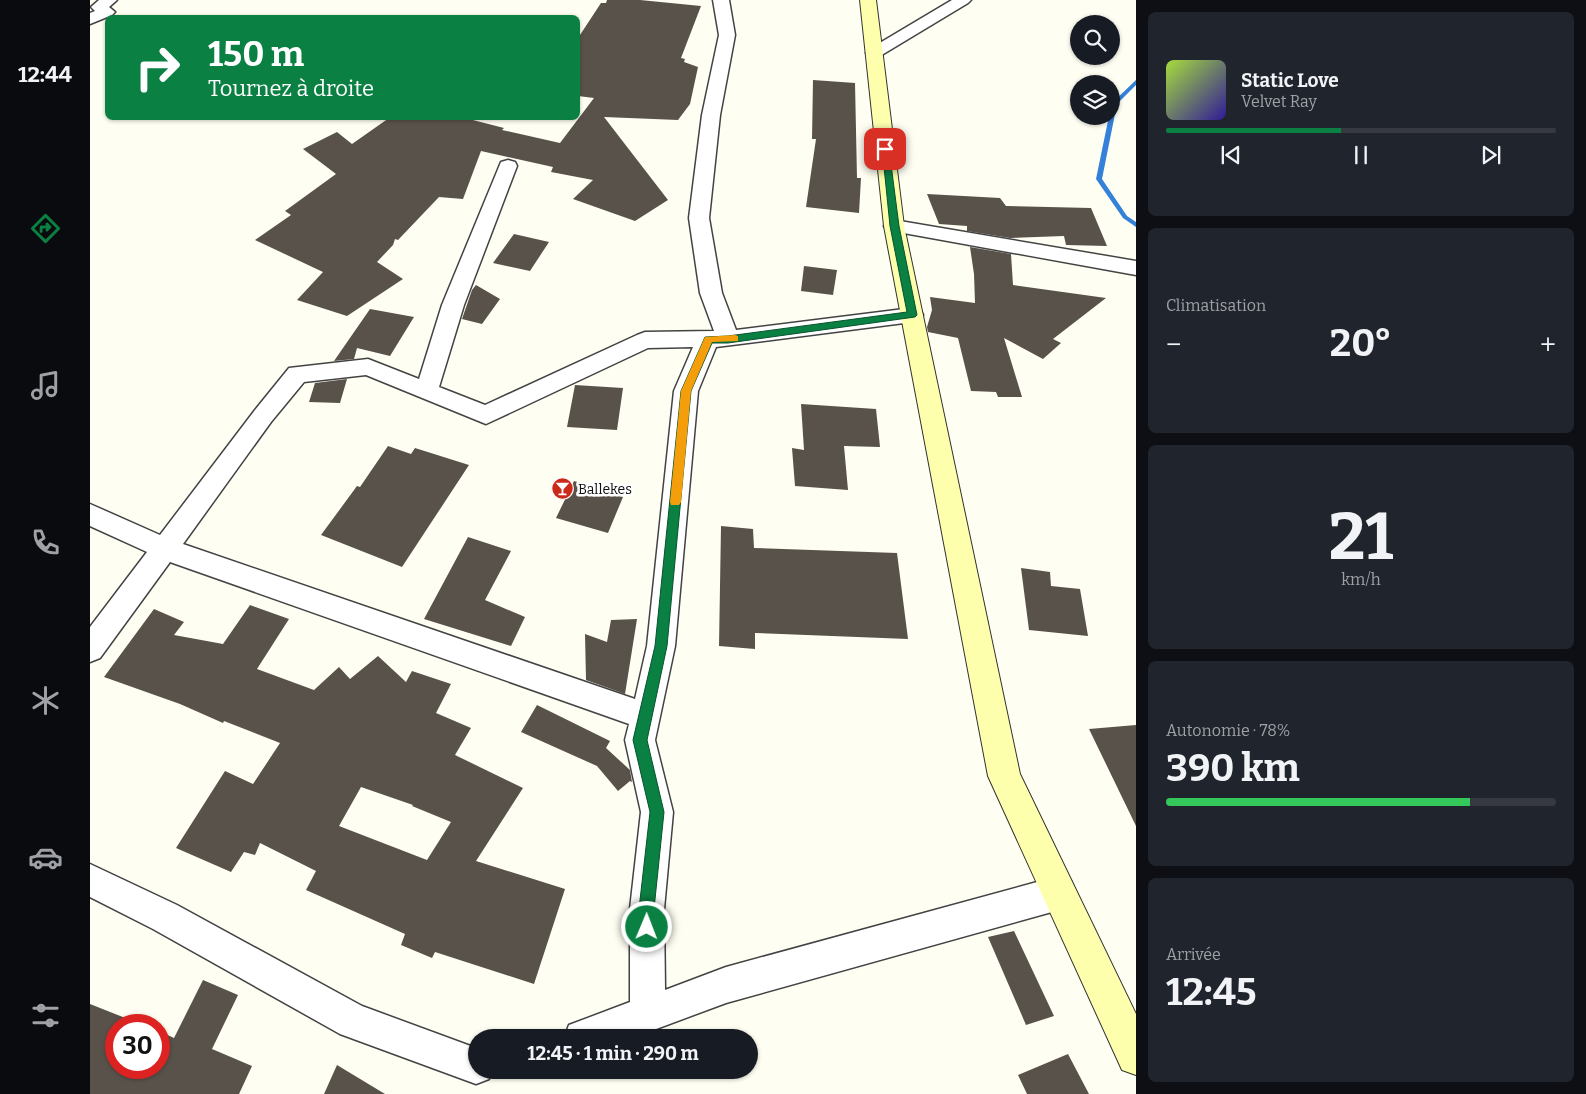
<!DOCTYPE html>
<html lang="fr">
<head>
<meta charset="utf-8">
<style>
  body { margin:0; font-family:Bitter,serif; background:#20242c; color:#f1f3f6; height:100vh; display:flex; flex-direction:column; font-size:19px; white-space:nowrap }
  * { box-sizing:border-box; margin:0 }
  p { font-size:16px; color:#9ea1a6 }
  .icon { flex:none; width:28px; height:28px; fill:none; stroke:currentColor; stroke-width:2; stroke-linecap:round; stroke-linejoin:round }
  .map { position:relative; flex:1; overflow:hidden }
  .panel { display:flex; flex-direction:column; gap:12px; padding:12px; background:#0d0f14; width:450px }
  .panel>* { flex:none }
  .top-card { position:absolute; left:15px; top:15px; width:475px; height:105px; border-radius:8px; box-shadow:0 1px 4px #0004; background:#0b8043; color:#fff; overflow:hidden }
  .buttons { position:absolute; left:980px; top:15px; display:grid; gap:10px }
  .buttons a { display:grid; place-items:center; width:50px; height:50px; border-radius:50%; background:#171b24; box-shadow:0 1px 4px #0004; font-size:25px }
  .speed { position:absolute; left:15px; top:1014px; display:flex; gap:10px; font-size:25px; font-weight:700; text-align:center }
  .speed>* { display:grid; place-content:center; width:65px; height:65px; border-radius:50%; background:#171b24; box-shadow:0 1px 4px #0004; line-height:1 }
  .speed .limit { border:8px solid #d22; background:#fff; color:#111 }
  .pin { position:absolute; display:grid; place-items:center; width:42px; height:42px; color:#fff; margin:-21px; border-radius:10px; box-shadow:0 2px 8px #0006 }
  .me { position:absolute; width:55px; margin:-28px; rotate:1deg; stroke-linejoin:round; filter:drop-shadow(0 0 4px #0008) }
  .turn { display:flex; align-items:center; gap:18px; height:105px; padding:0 20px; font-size:22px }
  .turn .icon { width:65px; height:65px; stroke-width:2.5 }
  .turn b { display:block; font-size:35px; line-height:42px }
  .big { font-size:38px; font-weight:700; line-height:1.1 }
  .panel .widget { flex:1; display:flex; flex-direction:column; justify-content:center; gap:8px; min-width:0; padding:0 18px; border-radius:8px; background:#20242c }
  .panel .dial { align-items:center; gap:0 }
  .dial b { font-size:65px; line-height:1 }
  .song { display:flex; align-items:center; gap:15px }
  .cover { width:60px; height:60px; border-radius:8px; background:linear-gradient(135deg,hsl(80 70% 55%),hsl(250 70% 35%)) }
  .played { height:5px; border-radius:2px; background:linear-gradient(90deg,#0b8043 45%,#363941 45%) }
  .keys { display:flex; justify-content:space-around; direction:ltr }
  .heat { display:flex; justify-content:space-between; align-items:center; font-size:28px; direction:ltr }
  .charge { height:8px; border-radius:4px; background:linear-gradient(90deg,#34c759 78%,#363941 0) }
  .trip { position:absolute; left:378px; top:1029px; width:290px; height:50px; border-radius:25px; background:#171b24; box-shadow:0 1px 4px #0004; font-weight:700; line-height:50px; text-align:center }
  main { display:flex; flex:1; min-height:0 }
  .dock { display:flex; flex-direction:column; width:90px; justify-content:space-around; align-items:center; background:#090b0e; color:#9ea1a6 }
  .dock .icon { width:35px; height:35px }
  .dock .selected { color:#0b8043 }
  .dock b { font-size:22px; color:#f1f3f6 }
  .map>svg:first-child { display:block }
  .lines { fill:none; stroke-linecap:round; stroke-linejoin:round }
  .stream { fill:#3381d9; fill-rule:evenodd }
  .building { fill:#59524b; fill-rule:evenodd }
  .minor-casing { stroke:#434343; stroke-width:3 }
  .secondary-casing { stroke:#323232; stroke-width:2 }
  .minor { fill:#fff; fill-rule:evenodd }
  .secondary { fill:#feffad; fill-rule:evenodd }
  .route { fill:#0b8043; stroke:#07532c }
  .slow { fill:#f59e0b }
  .labels { text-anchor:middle; stroke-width:5; stroke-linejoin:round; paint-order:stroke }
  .poi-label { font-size:14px; fill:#101010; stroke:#fff; text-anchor:start }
</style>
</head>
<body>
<main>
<nav class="dock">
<b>12:44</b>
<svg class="icon selected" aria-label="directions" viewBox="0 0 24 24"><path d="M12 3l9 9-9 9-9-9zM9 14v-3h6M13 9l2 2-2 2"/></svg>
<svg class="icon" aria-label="music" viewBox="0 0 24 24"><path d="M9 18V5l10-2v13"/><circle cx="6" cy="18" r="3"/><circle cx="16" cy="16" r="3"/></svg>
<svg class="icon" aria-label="phone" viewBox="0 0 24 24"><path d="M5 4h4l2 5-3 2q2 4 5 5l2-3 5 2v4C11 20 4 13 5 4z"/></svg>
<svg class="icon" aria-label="climate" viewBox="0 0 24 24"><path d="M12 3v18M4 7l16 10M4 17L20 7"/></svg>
<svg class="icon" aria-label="car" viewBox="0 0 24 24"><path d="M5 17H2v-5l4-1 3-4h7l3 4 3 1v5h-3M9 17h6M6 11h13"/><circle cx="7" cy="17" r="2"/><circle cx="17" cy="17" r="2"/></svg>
<svg class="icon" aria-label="filters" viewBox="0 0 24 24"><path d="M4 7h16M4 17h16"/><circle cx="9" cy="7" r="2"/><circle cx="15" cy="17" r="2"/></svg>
</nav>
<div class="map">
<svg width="1046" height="1094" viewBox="0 0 1046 1094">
  <rect width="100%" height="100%" fill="#fffef2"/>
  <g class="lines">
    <!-- stream -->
    <path class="stream" d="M1046,80V85L1027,104L1012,179L1037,216L1046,222V227L1033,218L1006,179L1019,116H1021V104Z"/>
  </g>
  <!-- building -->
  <path class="building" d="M517,0H550L611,6L591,58L595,59L594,62L608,67L600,104L588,120L514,117L578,200L545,221L483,199L503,180L461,172L463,167L391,151L373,199L349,197L308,240L305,239L303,245L287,262L313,279L257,316L207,300L233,272L165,240L201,215L195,211L246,174L213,149L247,132L262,144L299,118H375L414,128L412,130L470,143L504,98L488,96V38L511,3H516Z
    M723,80L765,83L767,178H771L769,213L716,207L726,139H722Z
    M837,194L910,198L916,206L1001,208L1017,246L976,245L974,236L920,238L877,231V226L849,224Z
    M424,234L459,242L440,271L403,263Z
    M880,247L921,254L923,285L1016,298L963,339L971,343L953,359L914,338L932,397H908L906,392L881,391L868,338L838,332L837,327L842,310L840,297L885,303L884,274Z
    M714,266L747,270L743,295L711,291Z
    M386,285L410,299L392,324L372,319L382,290Z
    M280,309L324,317L300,356L267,348L264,359L244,361Z
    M257,379L250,403L219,402L225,383Z
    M485,385L533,388L527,430L477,427Z
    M711,404L786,409L790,447L754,446L758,490L705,486L702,448L714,450Z
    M298,446L321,454L325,448L379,465L312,567L231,535L267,486L270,487Z
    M484,481L533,497L518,533L466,518Z
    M631,526L663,529L664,548L807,553L818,639L665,633V649L629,646Z
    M378,537L421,551L395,600L435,617L421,646L334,619Z
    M931,568L960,572L961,586L990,589L998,636L939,630Z
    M160,605L199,619L167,669L224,690L249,667L260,679L288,656L316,682L322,671L361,684L346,713L381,728L365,755L433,788L386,861L475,889L444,984L345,952L342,958L311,945L315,934L216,890L226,871L170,843L165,855L154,852L141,872L86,848L135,771L163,784L190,743L134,721L133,723L90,704L14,677L64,609L94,622L84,635L133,644ZM271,787L323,805L322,806L361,822L337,860L249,826Z
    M547,619L535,694L496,680L495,634L517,642L521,620Z
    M447,705L520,741L516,748L540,770L542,782L540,781L528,791L507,766L431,732Z
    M1046,725V826L999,729Z
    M924,931L964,1016L936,1025L898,937Z
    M113,980L148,995L122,1049L162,1066L149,1094H0V1004L53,1025H26V1068H69V1031L84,1038Z
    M978,1054L999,1094H937L928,1075Z
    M247,1065L295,1094H234Z"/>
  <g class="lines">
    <defs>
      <path id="minor" d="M9,0H27L19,7L25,12L22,15L0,24V13L5,11L1,7Z
        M623,0H639L645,35L630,115L619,218L632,293L646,330L822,308L830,310L833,315L830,320L822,322L626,347L608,391L585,646L565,740L583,812L574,909L575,990L636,967L969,876L981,881L986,893L981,905L969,910L636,1003L542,1038H474L479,1025L540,1002V909L551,812L535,740L539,724L80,562L10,658L0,662V627L57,552L0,526V504L70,535L165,410L199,368L278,359L329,379L352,305L411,162L418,160L425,162L427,166L374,305L349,387L395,405L547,335L555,332L624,331L610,293L599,218L612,115L629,35ZM603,347L584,391L557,646L545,699L93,544L181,422L214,382L276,375L396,424L558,348Z
        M862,0H881L878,3L790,56H778L776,53L778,50Z
        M804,220L1046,261V275L797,230L794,226L797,222Z
        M0,864L87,905L272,1006L386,1048V1070H403L399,1079L386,1084L250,1034L63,929L0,897Z"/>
      <path id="secondary" d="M770,0H786L814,226L930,774L1046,1014V1075L1032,1070L898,776L794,226Z"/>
    </defs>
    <!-- minor casing -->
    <use href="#minor" class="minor-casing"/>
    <!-- secondary casing -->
    <use href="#secondary" class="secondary-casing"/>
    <!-- minor -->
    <use href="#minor" class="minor"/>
    <!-- secondary -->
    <use href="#secondary" class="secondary"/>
  </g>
  <!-- route -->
  <path class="route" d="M792,147L799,149L809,226L827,315L825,317L638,343H622L601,391L577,646L557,740L574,812L564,909V927L562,932L557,934L552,932L550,927L549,909L560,812L543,740L565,646L591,391L615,337L638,336L817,312L800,226Z"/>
  <!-- slow -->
  <path class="slow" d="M645,335L648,336V341L622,342L601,391L591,502L589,505H581L580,502L591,391L615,337Z"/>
  <!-- icons -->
  <defs>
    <symbol id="bar-disc" viewBox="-11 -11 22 22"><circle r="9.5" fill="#cd291b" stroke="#fff"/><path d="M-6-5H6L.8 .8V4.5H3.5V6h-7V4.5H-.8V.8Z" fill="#fff"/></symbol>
  </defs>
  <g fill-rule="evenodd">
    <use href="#bar-disc" x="460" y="476" width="25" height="25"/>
  </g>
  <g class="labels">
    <!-- poi labels -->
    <g class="poi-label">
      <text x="488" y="494">Ballekes</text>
    </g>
  </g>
</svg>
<div class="buttons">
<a><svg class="icon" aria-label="search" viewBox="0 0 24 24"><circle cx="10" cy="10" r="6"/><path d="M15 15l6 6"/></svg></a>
<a><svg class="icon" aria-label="layers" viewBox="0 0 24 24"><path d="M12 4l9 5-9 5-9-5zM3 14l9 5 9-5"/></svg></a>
</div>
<div class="speed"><div class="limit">30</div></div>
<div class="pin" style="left:795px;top:149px;background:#d93025"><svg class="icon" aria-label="arrive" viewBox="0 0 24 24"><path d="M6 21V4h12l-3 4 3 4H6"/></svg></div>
<svg class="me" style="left:557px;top:927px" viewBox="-20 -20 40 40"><circle r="17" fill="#0b8043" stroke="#fff" stroke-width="3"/><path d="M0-11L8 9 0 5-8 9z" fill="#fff"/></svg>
<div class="trip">12:45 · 1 min · 290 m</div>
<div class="top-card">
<div class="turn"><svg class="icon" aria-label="right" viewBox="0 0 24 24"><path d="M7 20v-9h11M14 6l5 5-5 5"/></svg><div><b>150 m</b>Tournez à droite</div></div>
</div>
</div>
<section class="panel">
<div class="widget">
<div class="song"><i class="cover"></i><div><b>Static Love</b><p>Velvet Ray</p></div></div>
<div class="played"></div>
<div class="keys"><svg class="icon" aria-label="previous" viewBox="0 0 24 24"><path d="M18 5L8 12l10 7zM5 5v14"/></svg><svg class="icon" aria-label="pause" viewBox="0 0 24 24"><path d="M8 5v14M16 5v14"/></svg><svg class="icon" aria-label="next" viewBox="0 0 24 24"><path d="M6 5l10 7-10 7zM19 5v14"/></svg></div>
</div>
<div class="widget"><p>Climatisation</p>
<div class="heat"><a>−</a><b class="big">20°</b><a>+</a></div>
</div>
<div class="widget dial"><b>21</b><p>km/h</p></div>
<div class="widget"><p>Autonomie · 78%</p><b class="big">390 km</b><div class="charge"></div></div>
<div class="widget"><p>Arrivée</p><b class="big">12:45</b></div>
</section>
</main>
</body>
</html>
